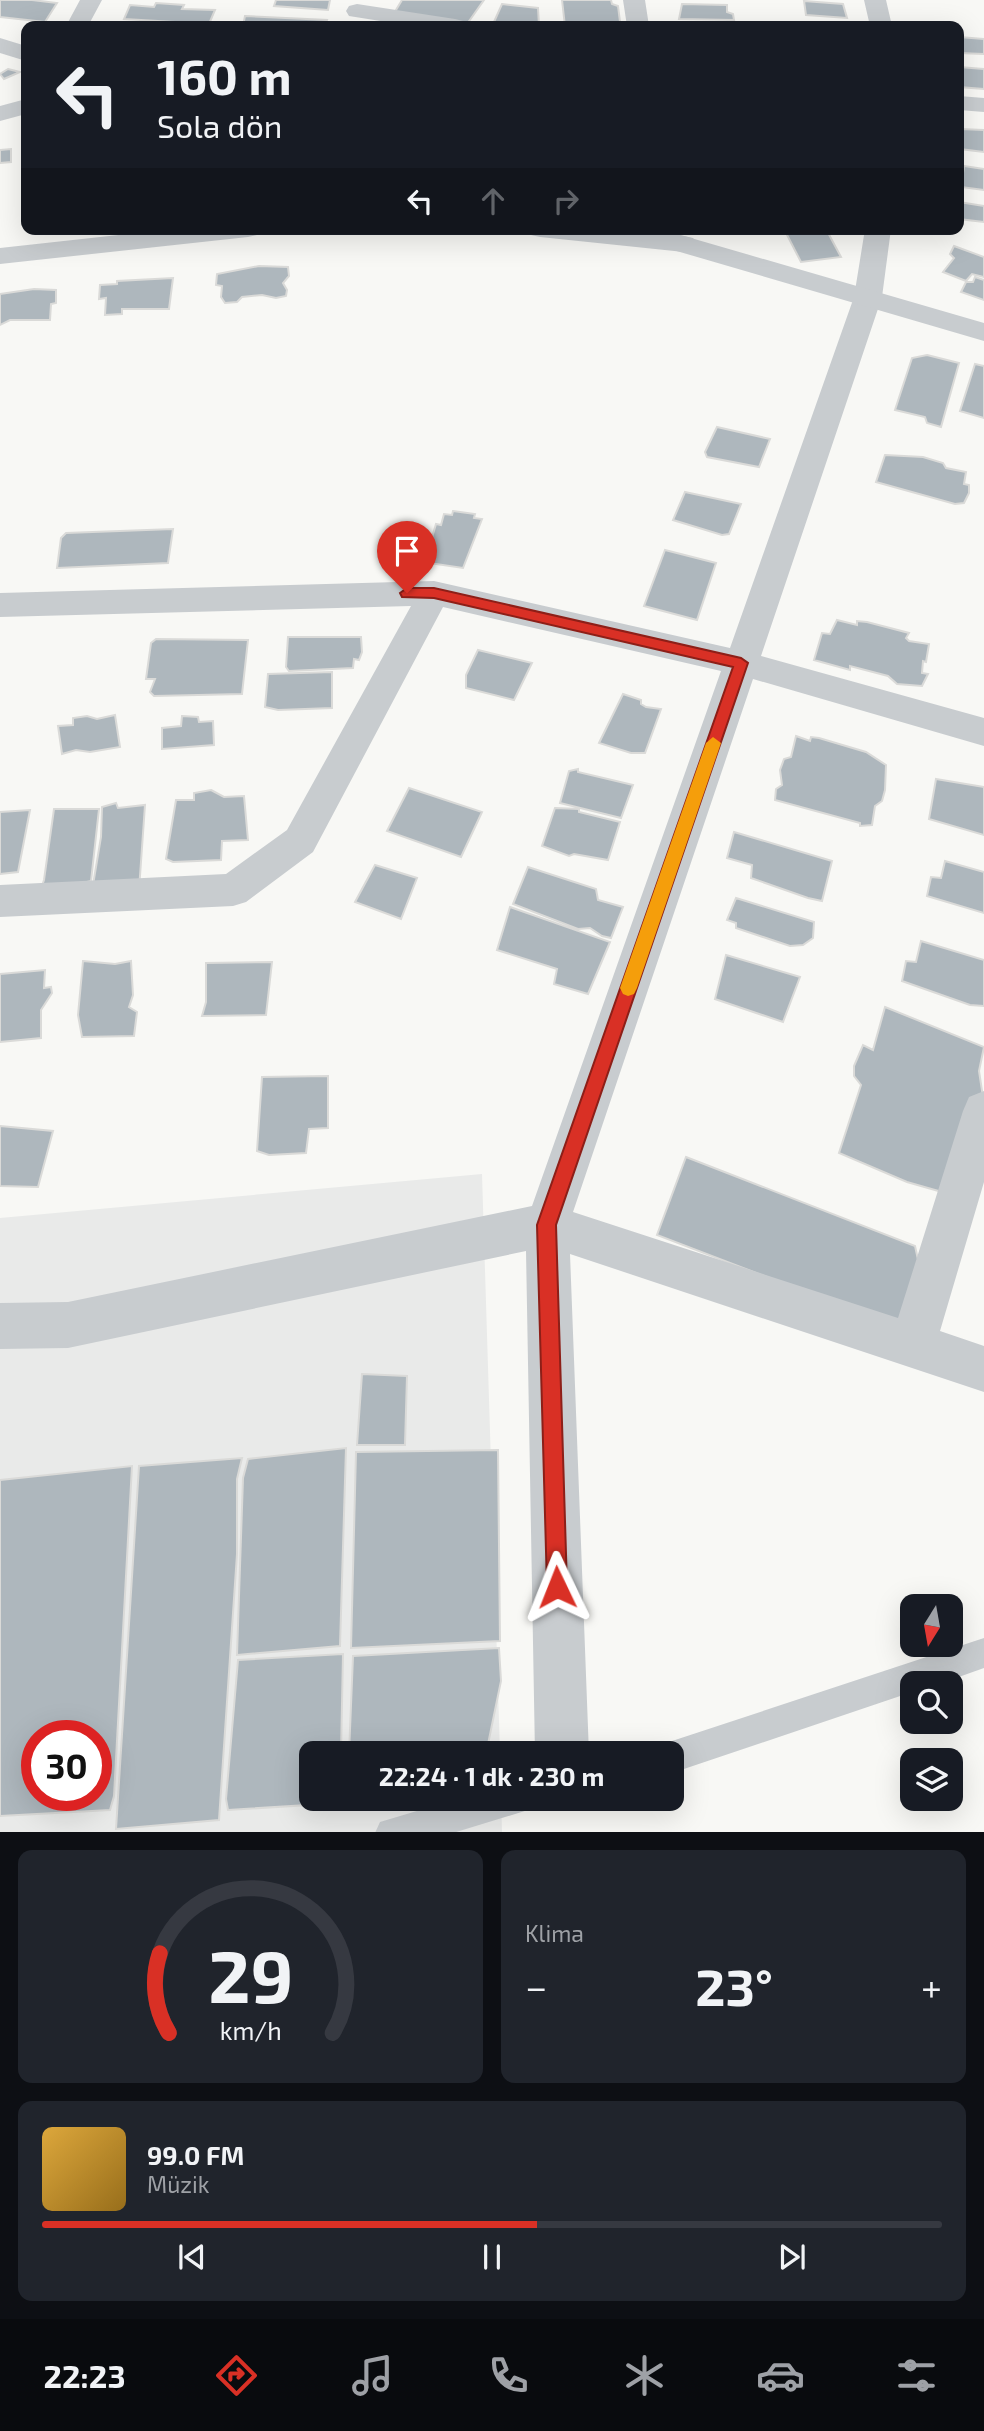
<!DOCTYPE html>
<html lang="tr">
<head>
<meta charset="utf-8">
<style>
  body { margin:0; font-family:"Exo 2",sans-serif; background:#20242c; color:#f1f3f6; height:100vh; display:flex; flex-direction:column; font-size:26px; white-space:nowrap }
  * { box-sizing:border-box; margin:0 }
  p { font-size:23px; color:#9ea1a6 }
  .icon { flex:none; width:38px; height:38px; fill:none; stroke:currentColor; stroke-width:2; stroke-linecap:round; stroke-linejoin:round }
  .map { position:relative; height:1832px; overflow:hidden }
  .details { display:flex; flex-direction:column; gap:18px; padding:18px; background:#0d0f14; flex:1 }
  .details>* { flex:none }
  .banner { position:absolute; left:21px; top:21px; width:943px; height:214px; border-radius:14px; box-shadow:0 7px 28px #0002; background:#171b24; color:#f1f3f6; overflow:hidden }
  .needle { width:46px; rotate:191deg }
  .fabs { position:absolute; left:900px; top:1594px; display:grid; gap:14px }
  .fabs a { display:grid; place-items:center; width:63px; height:63px; border-radius:14px; background:#171b24; box-shadow:0 7px 28px #0002; font-size:35px }
  .speed { position:absolute; left:21px; top:1720px; display:flex; gap:14px; font-size:35px; font-weight:700; text-align:center }
  .speed>* { display:grid; place-content:center; width:91px; height:91px; border-radius:50%; background:#171b24; box-shadow:0 7px 28px #0002; line-height:1 }
  .speed .limit { border:10px solid #d22; background:#fff; color:#111 }
  .pin { position:absolute; display:grid; place-items:center; width:60px; height:60px; color:#fff; margin:-72px -30px; border-radius:50% 50% 50% 0; rotate:-45deg; box-shadow:0 0 7px #0007 }
  .pin .icon { rotate:45deg }
  .me { position:absolute; width:77px; margin:-38px; rotate:358deg; stroke-linejoin:round; filter:drop-shadow(0 0 5px #0008) }
  .turn { display:flex; align-items:center; gap:24px; height:147px; padding:0 21px; font-size:32px }
  .turn .icon { width:91px; height:91px; stroke-width:2.5 }
  .turn b { display:block; font-size:49px; line-height:60px }
  .lanes { display:flex; align-items:center; height:66px; padding:0 21px; background:#0003; justify-content:center; gap:35px; direction:ltr }
  .lanes .off { opacity:.35 }
  .big { font-size:52px; font-weight:700; line-height:1.1 }
  .details .card { flex:1; display:flex; flex-direction:column; justify-content:center; gap:10px; min-width:0; padding:0 24px; border-radius:14px; background:#20242c }
  .details .dial { align-items:center; gap:0 }
  .dial svg { height:182px; overflow:visible; fill:none; stroke:#363941; stroke-width:7; stroke-linecap:round; text-anchor:middle }
  .dial text { fill:#f1f3f6; stroke:none }
  .song { display:flex; align-items:center; gap:21px }
  .cover { width:84px; height:84px; border-radius:10px; background:linear-gradient(135deg,hsl(40 70% 55%),hsl(40 70% 35%)) }
  .played { height:7px; border-radius:4px; background:linear-gradient(90deg,#d93025 55%,#363941 55%) }
  .keys { display:flex; justify-content:space-around; direction:ltr }
  .heat { display:flex; justify-content:space-between; align-items:center; font-size:38px; direction:ltr }
  .details .tiles { flex:1; display:grid; gap:18px; grid-template-columns:1fr 1fr }
  .card:last-child { grid-column:span 2 }
  .trip { position:absolute; left:299px; top:1741px; width:385px; height:70px; border-radius:14px; background:#171b24; box-shadow:0 7px 28px #0002; font-weight:700; line-height:70px; text-align:center }
  .tabs { display:flex; height:112px; justify-content:space-around; align-items:center; background:#090b0e; color:#9ea1a6 }
  .tabs .icon { width:49px; height:49px }
  .tabs .active { color:#d93025 }
  .tabs b { font-size:32px; color:#f1f3f6 }
  .map>svg:first-child { display:block }
  .built { fill:#e9eae9; fill-rule:evenodd }
  .building { fill:#aeb7bd; stroke:#dadad8; stroke-width:2; fill-rule:evenodd }
  .lines { fill:none; stroke-linecap:round; stroke-linejoin:round }
  .service { fill:#c8cccf; fill-rule:evenodd }
  .minor { fill:#c8cccf; fill-rule:evenodd }
  .tertiary { fill:#c8cccf; fill-rule:evenodd }
  .route { fill:#d93025; stroke:#8d1f18; stroke-width:2 }
  .slow { fill:#f59e0b }
</style>
</head>
<body>
<div class="map">
<svg width="984" height="1833" viewBox="0 0 984 1833">
  <rect width="100%" height="100%" fill="#f8f8f5"/>
  <!-- built -->
  <path class="built" d="M482,1174L500,1753L312,1754V1799H501L502,1832L0,1833V1218ZM37,1736H96V1796H37Z"/>
  <!-- building -->
  <path class="building" d="M0,0H32L57,3L45,22L0,17Z
    M276,0H330L328,10L274,6Z
    M402,0H484L467,24L393,15Z
    M562,0H611L612,4L618,6L620,22L614,23V26H565Z
    M804,1L843,4L847,18L806,15Z
    M156,3L184,5L182,9L215,10L209,24L124,19L130,5L154,7Z
    M502,4L538,8L539,26L494,22Z
    M682,4L727,5V12L733,14L734,20L679,19Z
    M245,16L327,20L325,26H243Z
    M959,37L984,39V54L959,53Z
    M959,67L984,69V89L959,87Z
    M8,69L20,72L4,79L0,74Z
    M960,129L984,130V152L960,149Z
    M11,149V162L0,163V150Z
    M964,166L984,169V190L961,187Z
    M959,202L984,206V222L959,219Z
    M784,229H826L841,257L801,262Z
    M954,246L984,257V277L972,274L966,281L943,272L954,258L950,254Z
    M259,266L288,267L289,276L283,283L287,290L286,296L276,298L262,295L242,297L237,302L225,303L221,297L222,286L216,285L217,274Z
    M975,277L984,280V300L961,292L966,282H973Z
    M173,278L169,309H122V314L105,315L106,298L99,299L100,285L117,284V281Z
    M34,289L56,290V303L51,304L50,320H10L0,325V294Z
    M927,355L959,363L941,427L927,423L925,417L895,410L912,358Z
    M975,364L984,366V418L960,411Z
    M717,427L770,439L759,467L707,457L705,452Z
    M885,455L923,457L943,463L946,468L966,472L964,484L969,485V493L964,503L955,504L876,482Z
    M685,492L741,504L729,534L722,535L673,520Z
    M453,511L475,514L474,518L482,519L463,568L429,563L432,556L428,551L436,524L441,525L444,514L452,515Z
    M173,529L168,563L57,568L61,538L66,533Z
    M665,550L716,563L697,620L644,606Z
    M837,620L857,625V621L867,622L909,633L906,638L909,641L929,644L926,662L923,661L922,673L928,674L922,686L897,684L888,676L850,666V670L814,660L822,633L830,634Z
    M288,637H361L362,652L359,660L354,659L353,668L289,671L286,667Z
    M156,639L248,640L242,694L154,696L150,692L155,679H146L151,643Z
    M478,650L532,663L514,700L466,688V675Z
    M332,672V708L278,710L265,707L268,674Z
    M623,694L641,700V704L646,707L661,709L645,753H631L599,743Z
    M115,715L120,747L90,752L76,750L62,754L58,726L73,725V718L87,716L97,719Z
    M182,716L198,717L199,722L213,721L214,745L162,749V728L181,726Z
    M796,736L810,741L811,737L819,738L866,752L886,765L885,790L882,801L875,806L872,825L860,826V823L775,800L776,789L782,785L780,770L784,759L791,757Z
    M578,769V772L633,785L621,818L560,803L569,771Z
    M936,779L984,787V835L929,819Z
    M409,788L482,812L461,857L387,831Z
    M211,790L224,797L244,796L248,840L222,841L221,860L173,862L166,859L176,800H194V793Z
    M116,803L118,808L145,805L139,890L92,891L101,837L102,807Z
    M555,808L579,809V812L620,822L608,860L574,854L569,856L542,846Z
    M54,809H99L91,881L39,894L44,880Z
    M30,810L18,872L0,874V812Z
    M734,832L832,861L822,901L808,898L751,878L752,865L727,858Z
    M945,861L984,872V913L927,896L931,877L941,878Z
    M375,865L417,878L401,919L355,902Z
    M528,867L596,889L598,900L623,907L611,938L602,936L590,928L578,929L513,904Z
    M736,898L814,922L813,938L803,945L790,946L736,928V923L727,920Z
    M510,907L610,942L588,994L554,984L557,969L497,950Z
    M921,941L984,960V1006L970,1005L902,981L906,961L916,962Z
    M726,955L800,977L783,1022L715,999Z
    M83,961L115,964L131,961L133,995L129,1007L137,1012L134,1036L82,1037L78,1015Z
    M272,962L266,1015L202,1016L206,1002V963Z
    M45,970L44,988L51,987L52,993L41,1010V1038L0,1042V974Z
    M885,1007L984,1047L979,1071L983,1097L942,1192L907,1182L839,1153L861,1085L854,1076V1066L863,1045L873,1050Z
    M328,1076V1128L309,1129L306,1153L269,1155L257,1151L262,1077Z
    M0,1126L53,1131L38,1187L0,1186Z
    M686,1157L915,1246L919,1264L900,1328L657,1235Z
    M362,1374L407,1376L405,1445H357Z
    M346,1448L340,1646L237,1655L243,1478L248,1459Z
    M498,1450L500,1641L351,1648L356,1452Z
    M242,1458L237,1479V1554L219,1820L116,1829L139,1466Z
    M132,1466L114,1796L110,1810L0,1816V1480ZM37,1736H96V1796H37Z
    M499,1648L501,1681L486,1754H349L353,1656Z
    M343,1654L341,1754H312V1799H340V1803L228,1810L226,1799L238,1660Z"/>
  <g class="lines">
    <!-- service -->
    <path class="service" d="M984,1638V1668L939,1684H912V1692L672,1773V1754H658L661,1746L672,1741Z
      M457,1799H533L528,1810L453,1833H375L380,1822Z"/>
    <!-- minor -->
    <path class="minor" d="M80,0H102L88,26H66Z
      M623,0H645L649,26H627Z
      M864,0H886L892,26H870Z
      M357,4L455,19L463,21L466,26H412L349,16L346,11L349,6Z
      M959,96L984,98V112L959,110Z
      M26,99V114L0,121V106Z
      M173,229H261L257,235L248,237L0,264V248Z
      M527,229H618L684,236L693,238L697,244L693,250L684,252L540,237L531,235Z
      M865,229H891L882,297L761,656L984,718V746L753,679L573,1212L898,1318L963,1111L969,1097L984,1091V1182L940,1331L984,1346V1392L570,1254L589,1754H535L526,1251L68,1348L0,1349V1303L68,1302L532,1206L721,671L443,607L313,852L246,902L233,906L0,917V885L226,874L287,830L411,606L0,617V593L434,581L730,648L854,297Z"/>
    <!-- tertiary -->
    <path class="tertiary" d="M0,38L26,46V61L0,53Z
      M618,229H660L984,323V341L622,235Z"/>
  </g>
  <!-- route -->
  <path class="route" d="M407,588H434L741,658L748,663L556,1225L567,1587L564,1594L557,1597L550,1594L547,1587L537,1225L733,667L434,598L402,597L400,593Z"/>
  <!-- slow -->
  <path class="slow" d="M713,737L721,743L637,988L634,994L628,996L623,994L620,988L706,743Z"/>
</svg>
<div class="fabs">
<a><svg class="needle" viewBox="-14 -14 28 28"><path d="M0-13l5 13h-10z" fill="#e53935"/><path d="M0 13l5-13h-10z" fill="#9ea1a6"/></svg></a>
<a><svg class="icon" aria-label="search" viewBox="0 0 24 24"><circle cx="10" cy="10" r="6"/><path d="M15 15l6 6"/></svg></a>
<a><svg class="icon" aria-label="layers" viewBox="0 0 24 24"><path d="M12 4l9 5-9 5-9-5zM3 14l9 5 9-5"/></svg></a>
</div>
<div class="speed"><div class="limit">30</div></div>
<div class="pin" style="left:407px;top:593px;background:#d93025"><svg class="icon" aria-label="arrive" viewBox="0 0 24 24"><path d="M6 21V4h12l-3 4 3 4H6"/></svg></div>
<svg class="me" style="left:557px;top:1587px" viewBox="-20 -20 40 40"><path d="M0-17L14 15 0 8-14 15z" fill="#d93025" stroke="#fff" stroke-width="4"/></svg>
<div class="trip">22:24 · 1 dk · 230 m</div>
<div class="banner">
<div class="turn"><svg class="icon" aria-label="left" viewBox="0 0 24 24"><path d="M17 20v-9H6M10 6l-5 5 5 5"/></svg><div><b>160 m</b>Sola dön</div></div>
<div class="lanes"><svg class="icon" aria-label="left" viewBox="0 0 24 24"><path d="M17 20v-9H6M10 6l-5 5 5 5"/></svg><svg class="icon off" aria-label="ahead" viewBox="0 0 24 24"><path d="M12 20V5M6 11l6-6 6 6"/></svg><svg class="icon off" aria-label="right" viewBox="0 0 24 24"><path d="M7 20v-9h11M14 6l5 5-5 5"/></svg></div>
</div>
</div>
<section class="details">
<div class="tiles">
<div class="card dial"><svg viewBox="0 0 100 80">
<path d="M14 69A42 42 0 1 1 86 69"/>
<path d="M14 69A42 42 0 0 1 10 34" stroke="#d93025"/>
<text x="50" y="56" font-size="32" font-weight="700">29</text>
<text x="50" y="72" font-size="11">km/h</text>
</svg></div>
<div class="card"><p>Klima</p>
<div class="heat"><a>−</a><b class="big">23°</b><a>+</a></div>
</div>
<div class="card">
<div class="song"><i class="cover"></i><div><b>99.0 FM</b><p>Müzik</p></div></div>
<div class="played"></div>
<div class="keys"><svg class="icon" aria-label="previous" viewBox="0 0 24 24"><path d="M18 5L8 12l10 7zM5 5v14"/></svg><svg class="icon" aria-label="pause" viewBox="0 0 24 24"><path d="M8 5v14M16 5v14"/></svg><svg class="icon" aria-label="next" viewBox="0 0 24 24"><path d="M6 5l10 7-10 7zM19 5v14"/></svg></div>
</div>
</div>
</section>
<nav class="tabs">
<b>22:23</b>
<svg class="icon active" aria-label="directions" viewBox="0 0 24 24"><path d="M12 3l9 9-9 9-9-9zM9 14v-3h6M13 9l2 2-2 2"/></svg>
<svg class="icon" aria-label="music" viewBox="0 0 24 24"><path d="M9 18V5l10-2v13"/><circle cx="6" cy="18" r="3"/><circle cx="16" cy="16" r="3"/></svg>
<svg class="icon" aria-label="phone" viewBox="0 0 24 24"><path d="M5 4h4l2 5-3 2q2 4 5 5l2-3 5 2v4C11 20 4 13 5 4z"/></svg>
<svg class="icon" aria-label="climate" viewBox="0 0 24 24"><path d="M12 3v18M4 7l16 10M4 17L20 7"/></svg>
<svg class="icon" aria-label="car" viewBox="0 0 24 24"><path d="M5 17H2v-5l4-1 3-4h7l3 4 3 1v5h-3M9 17h6M6 11h13"/><circle cx="7" cy="17" r="2"/><circle cx="17" cy="17" r="2"/></svg>
<svg class="icon" aria-label="filters" viewBox="0 0 24 24"><path d="M4 7h16M4 17h16"/><circle cx="9" cy="7" r="2"/><circle cx="15" cy="17" r="2"/></svg>
</nav>
</body>
</html>
